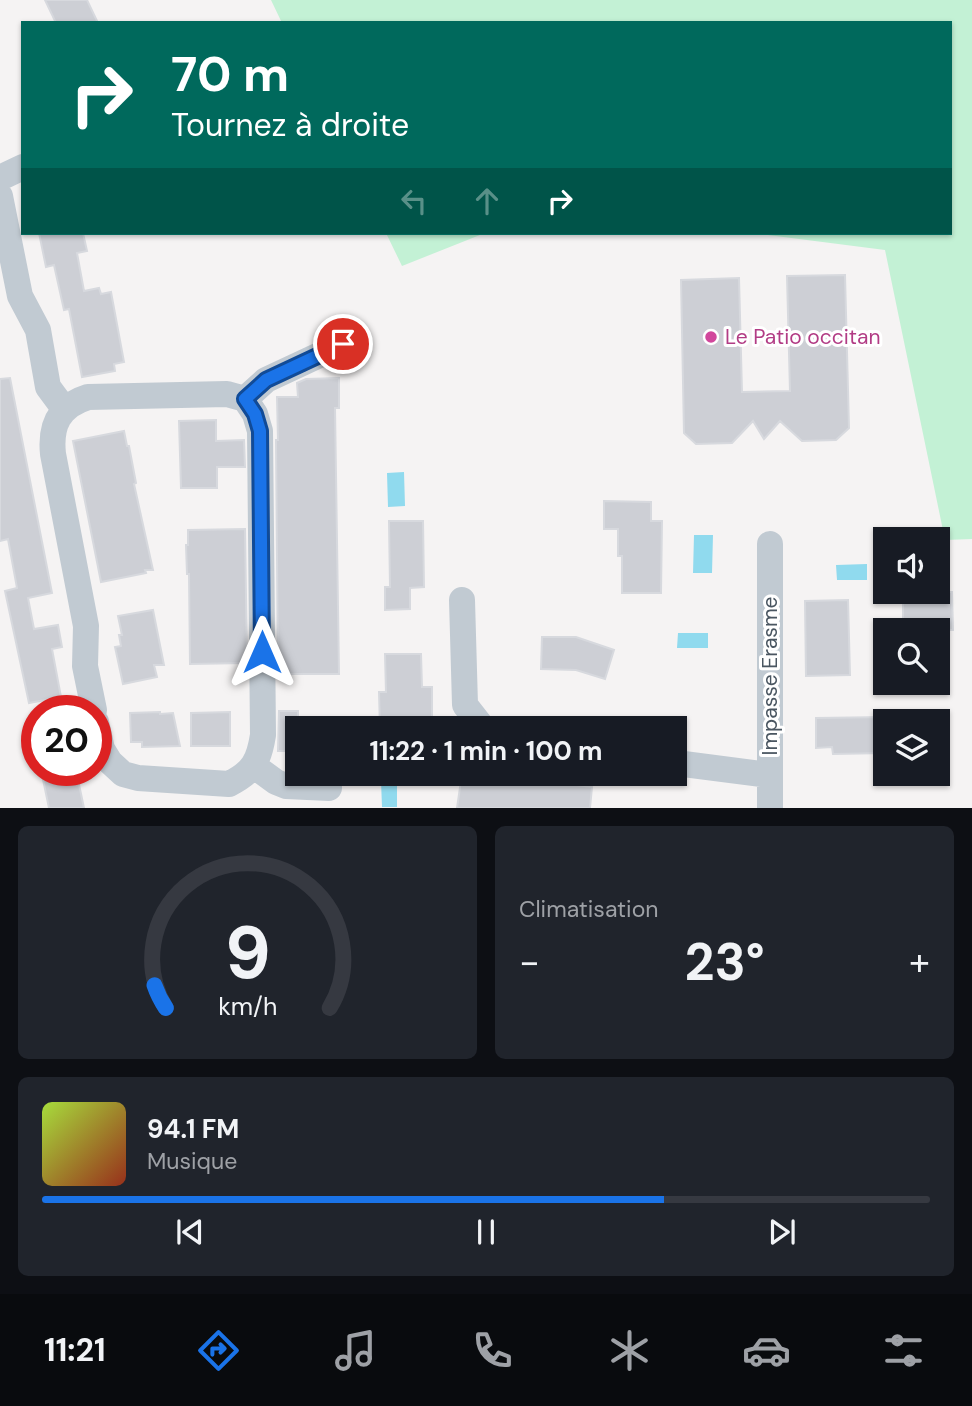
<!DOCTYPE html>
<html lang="fr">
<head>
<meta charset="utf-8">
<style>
  body { margin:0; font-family:"DM Sans",sans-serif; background:#20242c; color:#f1f3f6; height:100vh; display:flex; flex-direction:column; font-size:26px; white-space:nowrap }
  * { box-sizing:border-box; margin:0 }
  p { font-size:23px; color:#9ea1a6 }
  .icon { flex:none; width:38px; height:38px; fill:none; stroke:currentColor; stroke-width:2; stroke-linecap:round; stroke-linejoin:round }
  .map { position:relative; height:808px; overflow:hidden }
  .details { display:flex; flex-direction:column; gap:18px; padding:18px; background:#0d0f14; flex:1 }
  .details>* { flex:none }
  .guide { position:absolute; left:21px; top:21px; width:931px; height:214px; border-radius:0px; box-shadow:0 2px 5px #0004; background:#00695c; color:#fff; overflow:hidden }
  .controls { position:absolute; left:873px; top:527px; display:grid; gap:14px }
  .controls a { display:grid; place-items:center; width:77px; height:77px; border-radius:0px; background:#171b24; box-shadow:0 2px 5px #0004; font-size:35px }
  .speed { position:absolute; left:21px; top:695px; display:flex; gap:14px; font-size:35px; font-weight:700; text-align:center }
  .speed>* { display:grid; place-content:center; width:91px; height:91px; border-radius:50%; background:#171b24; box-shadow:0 2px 5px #0004; line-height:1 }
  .speed .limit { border:10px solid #d22; background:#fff; color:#111 }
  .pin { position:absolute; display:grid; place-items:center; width:60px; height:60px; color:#fff; margin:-30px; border:4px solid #fff; border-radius:50%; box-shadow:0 2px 7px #0007 }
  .me { position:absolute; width:77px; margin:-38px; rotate:0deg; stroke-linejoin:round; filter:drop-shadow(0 0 5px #0008) }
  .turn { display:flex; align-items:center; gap:24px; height:147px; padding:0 35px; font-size:32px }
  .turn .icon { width:91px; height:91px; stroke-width:2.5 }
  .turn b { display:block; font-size:49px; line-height:60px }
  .lanes { display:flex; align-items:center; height:66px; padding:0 35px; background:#0003; justify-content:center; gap:35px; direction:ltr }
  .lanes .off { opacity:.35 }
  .big { font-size:52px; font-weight:700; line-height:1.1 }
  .details .widget { flex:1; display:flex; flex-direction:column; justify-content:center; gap:10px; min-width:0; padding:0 24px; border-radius:10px; background:#20242c }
  .details .dial { align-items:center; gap:0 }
  .dial svg { height:182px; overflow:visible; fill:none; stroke:#363941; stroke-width:7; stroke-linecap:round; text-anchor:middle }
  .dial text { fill:#f1f3f6; stroke:none }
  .song { display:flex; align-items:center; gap:21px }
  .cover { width:84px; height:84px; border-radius:10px; background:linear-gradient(135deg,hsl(80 70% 55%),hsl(10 70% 35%)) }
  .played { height:7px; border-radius:4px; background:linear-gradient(90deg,#1a73e8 70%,#363941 70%) }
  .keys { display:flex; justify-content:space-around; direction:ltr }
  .heat { display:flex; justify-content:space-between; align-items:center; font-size:38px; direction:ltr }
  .details .tiles { flex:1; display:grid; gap:18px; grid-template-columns:1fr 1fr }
  .widget:last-child { grid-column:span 2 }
  .trip { position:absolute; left:285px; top:716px; width:402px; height:70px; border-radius:0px; background:#171b24; box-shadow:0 2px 5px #0004; font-weight:700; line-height:70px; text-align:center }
  .tabs { display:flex; height:112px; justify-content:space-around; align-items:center; background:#090b0e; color:#9ea1a6 }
  .tabs .icon { width:49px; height:49px }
  .tabs .on { color:#1a73e8 }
  .tabs b { font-size:32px; color:#f1f3f6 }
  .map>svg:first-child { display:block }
  .green { fill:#c3f1d5 }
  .water { fill:#90daee }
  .building { fill:#cdcfd5; stroke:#d7d9de; stroke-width:2 }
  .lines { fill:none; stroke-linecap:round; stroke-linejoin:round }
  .minor { stroke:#c1cad2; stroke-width:26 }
  .route-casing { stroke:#114b97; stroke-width:18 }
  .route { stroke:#1a73e8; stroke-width:12 }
  .hotel-dot { fill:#d1479c; stroke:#fff; stroke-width:2.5 }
  .labels { text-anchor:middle; stroke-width:6; stroke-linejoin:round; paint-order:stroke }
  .hotel-label { font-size:21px; fill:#b23c85; stroke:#fff; text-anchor:start }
  .street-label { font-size:21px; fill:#4a5661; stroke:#fff }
</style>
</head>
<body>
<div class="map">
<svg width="972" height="808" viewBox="0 0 972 808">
  <rect width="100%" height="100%" fill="#f5f3f3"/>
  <!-- green -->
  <path class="green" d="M271,0H972V539L945,540L885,250L752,233H950V23H282Z
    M386,233H485L402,266Z"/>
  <!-- water -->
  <path class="water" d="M404,472L405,506L388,507L387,473Z
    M694,535H713L712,573H693Z
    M867,564V580H837L836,565Z
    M678,633H708V648H677Z
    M381,781H397V807H382Z"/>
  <!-- building -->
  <path class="building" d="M45,0H87L98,23H56Z
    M39,233H83L87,251L77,253L84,291L99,288L101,294L111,292L124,362L114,364L115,371L82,377L69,309L64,310L54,265L46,267Z
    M845,275L849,428L836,440L802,441L780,421L764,439L753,421L732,443L696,444L684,433L681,280L739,278L742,392L790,391L787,276Z
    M10,378L52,593L28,598L34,629L58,625L62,647L52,649L61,697L29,703L5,591L17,588L8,539L0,541V379Z
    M339,378V408H335L339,674H278L276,440H278L277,397H298L297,383L306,379Z
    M216,420V441L244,440L245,467H217V488H181L179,421Z
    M124,431L127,446H129L136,483L134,484L153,570H145L146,573L101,582L73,441Z
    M604,501L651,502V521H662L661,593H622V556H618V529H604Z
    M389,521H423L424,587L410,588V609L385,610V587H390Z
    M245,529L247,663L190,664L189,574H187L186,545H188V530Z
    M903,592H952L953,630H903Z
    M848,600L850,675L806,676L805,601Z
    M153,610L164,665H154L157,677L123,684L115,647L121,646L119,635H122L118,616Z
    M542,637H576L614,650L605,679L576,670L541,669Z
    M385,654H421L422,687H432V728H380L379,692H386Z
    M279,711H298V751H278Z
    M160,712V714L173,713L180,746L142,747V742H131L130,713Z
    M230,712V746H191V713Z
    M886,717V753L833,754L832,747L816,748V718Z
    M41,770H76L84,808H49Z
    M462,774H490L592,787L590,808H457Z"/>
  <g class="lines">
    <!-- minor -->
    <path class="minor" d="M0,178L23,167
      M0,196L20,296L38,330L48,387L65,410
      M245,399L266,380L343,344
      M462,600L465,705L483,728
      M94,710L85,666L86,626L53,454C50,425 59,406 88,397L227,394L245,399L255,414L260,431L263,735C259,761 253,772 229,784L138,778L123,774L110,762L102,749L96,722
      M676,763L769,775
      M254,766L276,782L286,786L329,788
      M770,808V544"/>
  </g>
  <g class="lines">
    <defs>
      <path id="route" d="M262,652L260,431L255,414L245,399L266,380L343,344"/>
    </defs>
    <!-- route casing -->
    <use href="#route" class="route-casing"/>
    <!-- route -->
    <use href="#route" class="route"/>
  </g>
  <!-- markers -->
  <circle class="hotel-dot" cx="711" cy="337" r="7"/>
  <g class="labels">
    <!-- hotel labels -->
    <g class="hotel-label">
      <text x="725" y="344">Le Patio occitan</text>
    </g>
    <!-- street labels -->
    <g class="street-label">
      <text transform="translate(770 676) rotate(-90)" y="7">Impasse Erasme</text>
    </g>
  </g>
</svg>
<div class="controls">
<a><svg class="icon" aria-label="sound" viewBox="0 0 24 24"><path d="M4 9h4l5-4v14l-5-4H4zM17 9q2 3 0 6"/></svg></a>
<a><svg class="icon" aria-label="search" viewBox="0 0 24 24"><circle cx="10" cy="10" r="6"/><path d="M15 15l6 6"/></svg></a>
<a><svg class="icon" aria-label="layers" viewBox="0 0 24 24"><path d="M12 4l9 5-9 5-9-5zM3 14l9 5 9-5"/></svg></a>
</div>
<div class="speed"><div class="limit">20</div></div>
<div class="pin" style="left:343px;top:344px;background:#d93025"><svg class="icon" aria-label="arrive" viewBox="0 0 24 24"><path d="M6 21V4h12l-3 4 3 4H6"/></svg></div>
<svg class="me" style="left:262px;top:652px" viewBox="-20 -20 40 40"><path d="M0-17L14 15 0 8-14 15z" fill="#1a73e8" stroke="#fff" stroke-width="4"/></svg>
<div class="trip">11:22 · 1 min · 100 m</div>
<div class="guide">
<div class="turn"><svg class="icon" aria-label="right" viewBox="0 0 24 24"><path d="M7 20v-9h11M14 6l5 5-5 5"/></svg><div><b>70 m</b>Tournez à droite</div></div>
<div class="lanes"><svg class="icon off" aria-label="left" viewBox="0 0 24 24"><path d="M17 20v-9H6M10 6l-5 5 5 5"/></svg><svg class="icon off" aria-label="ahead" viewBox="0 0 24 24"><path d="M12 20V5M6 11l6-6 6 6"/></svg><svg class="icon" aria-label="right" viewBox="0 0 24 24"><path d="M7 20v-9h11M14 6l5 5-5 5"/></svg></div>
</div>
</div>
<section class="details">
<div class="tiles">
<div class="widget dial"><svg viewBox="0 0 100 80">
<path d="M14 69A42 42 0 1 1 86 69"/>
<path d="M14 69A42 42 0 0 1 9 59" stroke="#1a73e8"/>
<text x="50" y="56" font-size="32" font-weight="700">9</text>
<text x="50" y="72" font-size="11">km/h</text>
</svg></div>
<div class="widget"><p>Climatisation</p>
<div class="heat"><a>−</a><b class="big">23°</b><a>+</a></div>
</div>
<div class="widget">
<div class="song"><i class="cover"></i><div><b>94.1 FM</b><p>Musique</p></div></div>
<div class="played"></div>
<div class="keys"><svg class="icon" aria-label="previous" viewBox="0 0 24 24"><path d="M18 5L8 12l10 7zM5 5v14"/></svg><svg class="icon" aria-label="pause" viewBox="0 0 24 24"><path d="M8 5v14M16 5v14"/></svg><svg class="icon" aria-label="next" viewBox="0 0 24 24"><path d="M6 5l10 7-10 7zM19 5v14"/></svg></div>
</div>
</div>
</section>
<nav class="tabs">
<b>11:21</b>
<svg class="icon on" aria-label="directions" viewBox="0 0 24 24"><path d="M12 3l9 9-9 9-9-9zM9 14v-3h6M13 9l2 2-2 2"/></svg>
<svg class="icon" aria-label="music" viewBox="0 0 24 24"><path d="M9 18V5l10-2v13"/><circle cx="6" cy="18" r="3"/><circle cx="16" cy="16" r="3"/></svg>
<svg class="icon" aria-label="phone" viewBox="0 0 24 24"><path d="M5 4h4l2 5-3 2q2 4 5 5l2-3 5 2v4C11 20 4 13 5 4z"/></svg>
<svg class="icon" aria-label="climate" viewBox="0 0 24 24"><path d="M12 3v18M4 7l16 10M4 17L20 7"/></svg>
<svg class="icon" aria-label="car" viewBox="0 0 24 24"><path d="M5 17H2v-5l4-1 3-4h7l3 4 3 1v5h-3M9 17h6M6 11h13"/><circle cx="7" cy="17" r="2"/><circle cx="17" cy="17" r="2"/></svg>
<svg class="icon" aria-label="filters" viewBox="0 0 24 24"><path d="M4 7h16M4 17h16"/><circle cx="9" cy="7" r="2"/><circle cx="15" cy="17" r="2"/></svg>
</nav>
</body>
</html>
